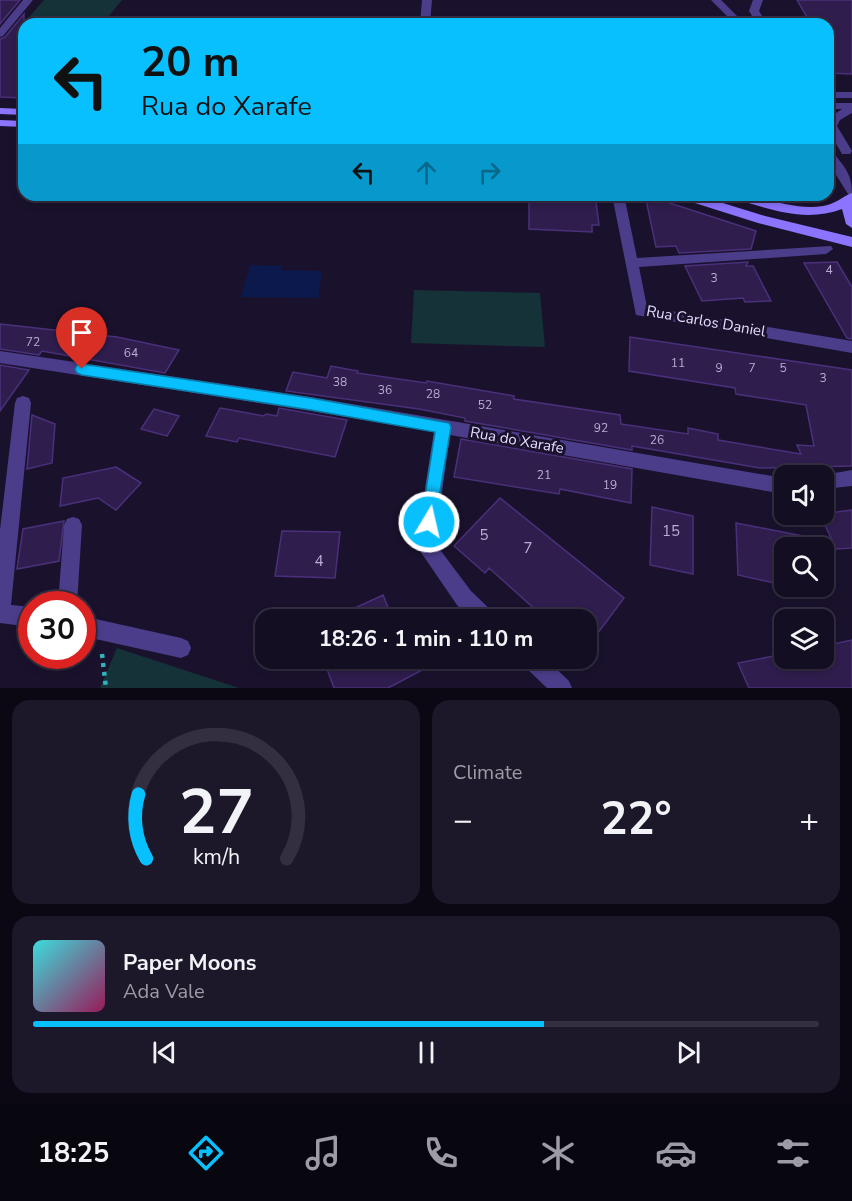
<!DOCTYPE html>
<html lang="en">
<head>
<meta charset="utf-8">
<style>
  body { margin:0; font-family:"Nunito Sans",sans-serif; background:#1d172a; color:#f1f3f6; height:100vh; display:flex; flex-direction:column; font-size:22px; white-space:nowrap }
  * { box-sizing:border-box; margin:0 }
  p { font-size:20px; color:#9d9ca5 }
  .icon { flex:none; width:33px; height:33px; fill:none; stroke:currentColor; stroke-width:2; stroke-linecap:round; stroke-linejoin:round }
  .map { position:relative; height:688px; overflow:hidden }
  .drawer { display:flex; flex-direction:column; gap:12px; padding:12px; background:#0b0813; flex:1 }
  .drawer>* { flex:none }
  .banner { position:absolute; left:18px; top:18px; width:816px; height:183px; border-radius:18px; box-shadow:0 3px 9px #0003,0 0 0 2px #332e40; background:#09c0ff; color:#111; overflow:hidden }
  .buttons { position:absolute; left:774px; top:465px; display:grid; gap:12px }
  .buttons a { display:grid; place-items:center; width:60px; height:60px; border-radius:12px; background:#140e22; box-shadow:0 3px 9px #0003,0 0 0 2px #332e40; font-size:30px }
  .speed { position:absolute; left:18px; top:591px; display:flex; gap:12px; font-size:30px; font-weight:700; text-align:center }
  .speed>* { display:grid; place-content:center; width:78px; height:78px; border-radius:50%; background:#140e22; box-shadow:0 3px 9px #0003,0 0 0 2px #332e40; line-height:1 }
  .speed .limit { border:9px solid #d22; background:#fff; color:#111 }
  .pin { position:absolute; display:grid; place-items:center; width:51px; height:51px; color:#fff; margin:-62px -26px; border-radius:50% 50% 50% 0; rotate:-45deg; box-shadow:0 0 6px #0007 }
  .pin .icon { rotate:45deg }
  .me { position:absolute; width:66px; margin:-33px; rotate:9deg; stroke-linejoin:round; filter:drop-shadow(0 0 4px #0008) }
  .turn { display:flex; align-items:center; gap:21px; height:126px; padding:0 24px; font-size:27px }
  .turn .icon { width:78px; height:78px; stroke-width:2.5 }
  .turn b { display:block; font-size:42px; line-height:51px }
  .lanes { display:flex; align-items:center; height:57px; padding:0 24px; background:#0003; justify-content:center; gap:30px; direction:ltr }
  .lanes .off { opacity:.35 }
  .big { font-size:45px; font-weight:700; line-height:1.1 }
  .drawer .card { flex:1; display:flex; flex-direction:column; justify-content:center; gap:9px; min-width:0; padding:0 21px; border-radius:18px; background:#1d172a }
  .drawer .dial { align-items:center; gap:0 }
  .dial svg { height:156px; overflow:visible; fill:none; stroke:#332e40; stroke-width:7; stroke-linecap:round; text-anchor:middle }
  .dial text { fill:#f1f3f6; stroke:none }
  .song { display:flex; align-items:center; gap:18px }
  .cover { width:72px; height:72px; border-radius:9px; background:linear-gradient(135deg,hsl(180 70% 55%),hsl(330 70% 35%)) }
  .played { height:6px; border-radius:3px; background:linear-gradient(90deg,#09c0ff 65%,#332e40 65%) }
  .keys { display:flex; justify-content:space-around; direction:ltr }
  .heat { display:flex; justify-content:space-between; align-items:center; font-size:33px; direction:ltr }
  .drawer .tiles { flex:1; display:grid; gap:12px; grid-template-columns:1fr 1fr }
  .card:last-child { grid-column:span 2 }
  .trip { position:absolute; left:255px; top:609px; width:342px; height:60px; border-radius:18px; background:#140e22; box-shadow:0 3px 9px #0003,0 0 0 2px #332e40; font-weight:700; line-height:60px; text-align:center }
  .tabs { display:flex; height:96px; justify-content:space-around; align-items:center; background:#08060e; color:#9d9ca5 }
  .tabs .icon { width:42px; height:42px }
  .tabs .on { color:#09c0ff }
  .tabs b { font-size:27px; color:#f1f3f6 }
  .map>svg:first-child { display:block }
  .green { fill:#143237 }
  .water { fill:#0b194c }
  .building { fill:#2f1d4e; stroke:#4a307a; stroke-width:1.5 }
  .lines { fill:none; stroke-linecap:round; stroke-linejoin:round }
  .path { stroke:#31b2bf; stroke-width:4.5; stroke-dasharray:4 5; stroke-linecap:butt }
  .lane { fill:#4c3d8b; fill-rule:evenodd }
  .street { fill:#4c3d8b; fill-rule:evenodd }
  .secondary { fill:#8d74ff; fill-rule:evenodd }
  .route { fill:#09c0ff; stroke:#067da6; stroke-width:1.5 }
  .labels { text-anchor:middle; stroke-width:6; stroke-linejoin:round; paint-order:stroke }
  .number-label { font-size:12px; fill:#b8add3 }
  .street-label { font-size:15px; fill:#e6ddff; stroke:#1a122d }
  .near-number-label { font-size:15px; fill:#b8add3 }
</style>
</head>
<body>
<div class="map">
<svg width="852" height="688" viewBox="0 0 852 688">
  <rect width="100%" height="100%" fill="#1a122d"/>
  <!-- green -->
  <path class="green" d="M44,0H122L103,23L23,24Z
    M414,290L540,293L545,347L411,343Z
    M117,648L239,688H100Z"/>
  <!-- water -->
  <path class="water" d="M250,265L281,266V270L322,271L318,298L241,297Z"/>
  <!-- building -->
  <path class="building" d="M0,0H20L0,24Z
    M797,0H852V74L828,73V24H811Z
    M24,14V98L0,97V39L5,37Z
    M529,195H590L591,201L596,202L599,225H592V232L529,229Z
    M645,195L756,231L751,249L679,253L676,246L656,247Z
    M748,262L746,266H753L771,301L745,302L743,298L702,301L685,266Z
    M837,262L852,287V339L847,338L804,263Z
    M0,324L117,337L179,350L165,373L42,351L39,355L0,349Z
    M630,337L852,370V466L760,468L632,446V450L465,421V418L419,409L286,391L293,372L327,378L331,366L358,371L357,373L426,383L427,381L514,396V399L620,415L621,424L688,434V428L718,434V440L801,454L797,445L814,446L806,405L736,394L735,388L629,371Z
    M0,365L29,370L0,411Z
    M220,408L264,416L266,414L277,416L279,408L347,420L335,457L239,438L237,442L206,436Z
    M154,409L179,416L167,436L141,429Z
    M32,415L55,424L52,463L27,469Z
    M461,439L632,469L631,503L560,489L559,494L454,477Z
    M116,467L141,483L116,510L98,498L60,506L63,478Z
    M500,498L624,598L586,649V620H547L489,568L485,573L454,546Z
    M652,507L693,516V574L650,565Z
    M852,510V548L836,549L820,514Z
    M64,521L59,561L17,569L23,529Z
    M736,523L813,538L814,548H784V585L738,575Z
    M282,531L340,532L335,578L275,576Z
    M383,595L393,620H329Z
    M852,640V688H749L738,663L784,654V658H824V646Z
    M338,658H445L388,688H334L327,669L340,663Z"/>
  <g class="lines">
    <!-- path -->
    <path class="path" d="M102,654L106,688"/>
    <!-- lane -->
    <path class="lane" d="M711,0H721L745,24H735Z
      M753,0H763L759,11L767,24H757L749,11Z
      M828,92H852V98H828Z
      M828,103H852V113L840,120L837,126L852,151L850,154H842L828,130L829,118L842,109H828Z
      M828,150L832,151C845,168 852,173 852,195L848,194L828,162Z"/>
    <!-- street -->
    <path class="street" d="M23,0H33L3,36L0,37V28Z
      M422,0H432L430,24H420Z
      M612,195H624L637,258L831,246L833,249L826,254L639,267L647,307L852,341V353L636,315Z
      M0,351L311,397L772,476H784V492H772L450,435L435,543L471,591L494,613L497,620H472L457,605L416,545L434,432L311,411L0,363Z
      M23,396L29,398L31,403L11,605L32,607V627L0,623V530L15,403L17,398Z
      M852,470V486L824,489V476H818Z
      M73,517L79,519L82,525L77,604H58L64,525L67,519Z
      M82,616L181,638L188,641L191,648L188,655L181,658L82,636Z
      M520,658H545L569,681L572,688H547L523,665Z"/>
    <!-- secondary -->
    <path class="secondary" d="M0,108L24,109V115L0,114Z
      M0,120L24,121V127L0,126Z
      M852,193V228L846,224L842,209C805,223 768,209 733,198L731,195C762,195 792,211 823,206C836,204 843,196 852,193Z
      M677,195H697L765,216L852,237V247L758,223L679,198Z"/>
  </g>
  <!-- route -->
  <path class="route" d="M82,364L311,398L449,423L451,427L434,527L429,529L423,527L421,522L435,432L311,410L82,375L77,373L75,369L77,365Z"/>
  <g class="labels">
    <!-- number labels -->
    <g class="number-label">
      <text x="829" y="274">4</text>
      <text x="714" y="282">3</text>
      <text x="33" y="346">72</text>
      <text x="131" y="357">64</text>
      <text x="678" y="367">11</text>
      <text x="719" y="372">9</text>
      <text x="752" y="372">7</text>
      <text x="783" y="372">5</text>
      <text x="823" y="382">3</text>
      <text x="340" y="386">38</text>
      <text x="385" y="394">36</text>
      <text x="433" y="398">28</text>
      <text x="485" y="409">52</text>
      <text x="601" y="432">92</text>
      <text x="657" y="444">26</text>
      <text x="544" y="479">21</text>
      <text x="610" y="489">19</text>
    </g>
    <!-- street labels -->
    <g class="street-label">
      <text transform="translate(706 321) rotate(10)" y="5">Rua Carlos Daniel</text>
      <text transform="translate(517 440) rotate(10)" y="5">Rua do Xarafe</text>
    </g>
    <!-- near-number labels -->
    <g class="near-number-label">
      <text x="671" y="536">15</text>
      <text x="484" y="540">5</text>
      <text x="528" y="553">7</text>
      <text x="319" y="566">4</text>
    </g>
  </g>
</svg>
<div class="buttons">
<a><svg class="icon" aria-label="sound" viewBox="0 0 24 24"><path d="M4 9h4l5-4v14l-5-4H4zM17 9q2 3 0 6"/></svg></a>
<a><svg class="icon" aria-label="search" viewBox="0 0 24 24"><circle cx="10" cy="10" r="6"/><path d="M15 15l6 6"/></svg></a>
<a><svg class="icon" aria-label="layers" viewBox="0 0 24 24"><path d="M12 4l9 5-9 5-9-5zM3 14l9 5 9-5"/></svg></a>
</div>
<div class="speed"><div class="limit">30</div></div>
<div class="pin" style="left:82px;top:369px;background:#d93025"><svg class="icon" aria-label="arrive" viewBox="0 0 24 24"><path d="M6 21V4h12l-3 4 3 4H6"/></svg></div>
<svg class="me" style="left:429px;top:522px" viewBox="-20 -20 40 40"><circle r="17" fill="#09c0ff" stroke="#fff" stroke-width="3"/><path d="M0-11L8 9 0 5-8 9z" fill="#fff"/></svg>
<div class="trip">18:26 · 1 min · 110 m</div>
<div class="banner">
<div class="turn"><svg class="icon" aria-label="left" viewBox="0 0 24 24"><path d="M17 20v-9H6M10 6l-5 5 5 5"/></svg><div><b>20 m</b>Rua do Xarafe</div></div>
<div class="lanes"><svg class="icon" aria-label="left" viewBox="0 0 24 24"><path d="M17 20v-9H6M10 6l-5 5 5 5"/></svg><svg class="icon off" aria-label="ahead" viewBox="0 0 24 24"><path d="M12 20V5M6 11l6-6 6 6"/></svg><svg class="icon off" aria-label="right" viewBox="0 0 24 24"><path d="M7 20v-9h11M14 6l5 5-5 5"/></svg></div>
</div>
</div>
<section class="drawer">
<div class="tiles">
<div class="card dial"><svg viewBox="0 0 100 80">
<path d="M14 69A42 42 0 1 1 86 69"/>
<path d="M14 69A42 42 0 0 1 10 36" stroke="#09c0ff"/>
<text x="50" y="56" font-size="32" font-weight="700">27</text>
<text x="50" y="72" font-size="11">km/h</text>
</svg></div>
<div class="card"><p>Climate</p>
<div class="heat"><a>−</a><b class="big">22°</b><a>+</a></div>
</div>
<div class="card">
<div class="song"><i class="cover"></i><div><b>Paper Moons</b><p>Ada Vale</p></div></div>
<div class="played"></div>
<div class="keys"><svg class="icon" aria-label="previous" viewBox="0 0 24 24"><path d="M18 5L8 12l10 7zM5 5v14"/></svg><svg class="icon" aria-label="pause" viewBox="0 0 24 24"><path d="M8 5v14M16 5v14"/></svg><svg class="icon" aria-label="next" viewBox="0 0 24 24"><path d="M6 5l10 7-10 7zM19 5v14"/></svg></div>
</div>
</div>
</section>
<nav class="tabs">
<b>18:25</b>
<svg class="icon on" aria-label="directions" viewBox="0 0 24 24"><path d="M12 3l9 9-9 9-9-9zM9 14v-3h6M13 9l2 2-2 2"/></svg>
<svg class="icon" aria-label="music" viewBox="0 0 24 24"><path d="M9 18V5l10-2v13"/><circle cx="6" cy="18" r="3"/><circle cx="16" cy="16" r="3"/></svg>
<svg class="icon" aria-label="phone" viewBox="0 0 24 24"><path d="M5 4h4l2 5-3 2q2 4 5 5l2-3 5 2v4C11 20 4 13 5 4z"/></svg>
<svg class="icon" aria-label="climate" viewBox="0 0 24 24"><path d="M12 3v18M4 7l16 10M4 17L20 7"/></svg>
<svg class="icon" aria-label="car" viewBox="0 0 24 24"><path d="M5 17H2v-5l4-1 3-4h7l3 4 3 1v5h-3M9 17h6M6 11h13"/><circle cx="7" cy="17" r="2"/><circle cx="17" cy="17" r="2"/></svg>
<svg class="icon" aria-label="filters" viewBox="0 0 24 24"><path d="M4 7h16M4 17h16"/><circle cx="9" cy="7" r="2"/><circle cx="15" cy="17" r="2"/></svg>
</nav>
</body>
</html>
